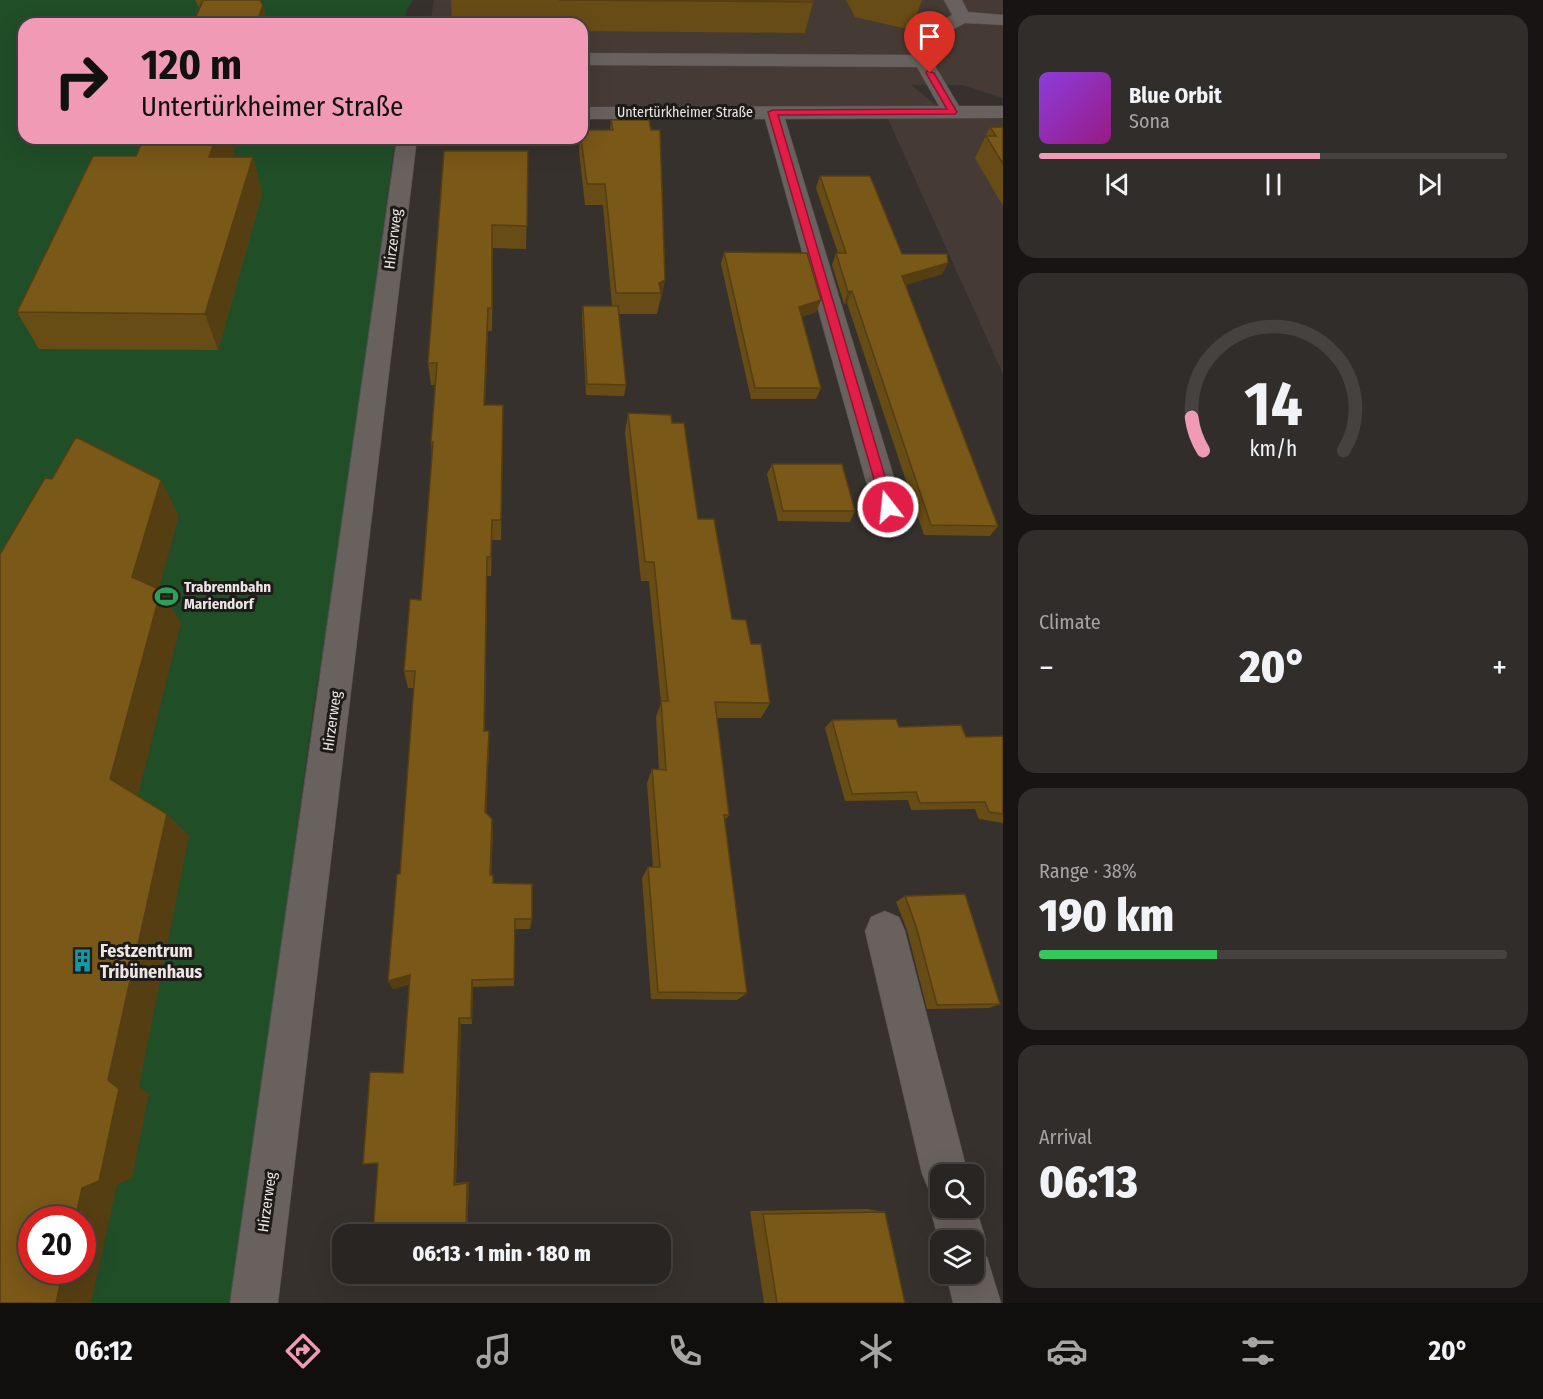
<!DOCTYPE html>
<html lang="en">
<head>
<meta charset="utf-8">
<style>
  body { margin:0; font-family:"Fira Sans Condensed",sans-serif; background:#312d2a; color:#f1f3f6; height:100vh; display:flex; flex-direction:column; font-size:22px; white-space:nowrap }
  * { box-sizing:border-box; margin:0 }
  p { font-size:20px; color:#a5a5a5 }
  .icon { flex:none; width:33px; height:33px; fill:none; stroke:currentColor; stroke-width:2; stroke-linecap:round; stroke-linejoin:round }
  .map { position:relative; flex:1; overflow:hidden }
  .details { display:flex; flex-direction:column; gap:15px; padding:15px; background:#171413; width:540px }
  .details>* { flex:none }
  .top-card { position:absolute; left:18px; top:18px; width:570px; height:126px; border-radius:18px; box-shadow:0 6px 24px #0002,0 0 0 2px #454240; background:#f09ab5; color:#111; overflow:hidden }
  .controls { position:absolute; left:930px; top:1164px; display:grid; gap:12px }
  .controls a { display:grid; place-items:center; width:54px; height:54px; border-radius:12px; background:#292522; box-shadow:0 6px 24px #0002,0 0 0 2px #454240; font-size:30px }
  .speed { position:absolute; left:18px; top:1206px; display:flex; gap:12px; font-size:30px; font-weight:700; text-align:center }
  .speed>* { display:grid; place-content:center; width:78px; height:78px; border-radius:50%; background:#292522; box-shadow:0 6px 24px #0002,0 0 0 2px #454240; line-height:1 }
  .speed .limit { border:9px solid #d22; background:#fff; color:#111 }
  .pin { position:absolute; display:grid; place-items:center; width:51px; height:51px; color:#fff; margin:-62px -26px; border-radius:50% 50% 50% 0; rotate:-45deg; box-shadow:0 0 6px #0007 }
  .pin .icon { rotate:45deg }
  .me { position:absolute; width:66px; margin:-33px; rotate:344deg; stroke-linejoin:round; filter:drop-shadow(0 0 4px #0008) }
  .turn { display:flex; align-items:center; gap:21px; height:126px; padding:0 24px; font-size:27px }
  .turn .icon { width:78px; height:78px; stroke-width:2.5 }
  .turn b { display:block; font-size:42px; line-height:51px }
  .big { font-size:45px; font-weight:800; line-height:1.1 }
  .details .tile { flex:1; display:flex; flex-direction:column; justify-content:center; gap:9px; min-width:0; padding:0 21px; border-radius:18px; background:#312d2a }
  .details .dial { align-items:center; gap:0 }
  .dial svg { height:156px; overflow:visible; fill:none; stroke:#454240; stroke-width:7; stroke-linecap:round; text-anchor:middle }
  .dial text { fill:#f1f3f6; stroke:none }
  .song { display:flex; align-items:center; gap:18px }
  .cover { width:72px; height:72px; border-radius:9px; background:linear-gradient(135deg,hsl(270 70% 55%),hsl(310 70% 35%)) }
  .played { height:6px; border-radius:3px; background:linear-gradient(90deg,#f09ab5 60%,#454240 60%) }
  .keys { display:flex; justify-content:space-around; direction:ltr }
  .heat { display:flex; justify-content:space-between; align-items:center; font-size:33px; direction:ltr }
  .charge { height:9px; border-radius:4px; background:linear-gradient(90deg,#34c759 38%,#454240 0) }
  .trip { position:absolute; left:332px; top:1224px; width:339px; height:60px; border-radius:18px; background:#292522; box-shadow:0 6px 24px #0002,0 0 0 2px #454240; font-weight:800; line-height:60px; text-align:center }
  .tab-bar { display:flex; height:96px; justify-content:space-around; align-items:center; background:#100f0e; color:#a5a5a5 }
  .tab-bar .icon { width:42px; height:42px }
  .tab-bar .on { color:#f09ab5 }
  .tab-bar b { font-size:27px; color:#f1f3f6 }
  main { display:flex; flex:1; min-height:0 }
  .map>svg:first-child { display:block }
  .built { fill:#463a34 }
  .green { fill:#204e27; fill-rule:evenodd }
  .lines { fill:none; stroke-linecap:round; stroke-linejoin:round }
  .minor-casing { stroke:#544e4c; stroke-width:1 }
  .minor { fill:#68615d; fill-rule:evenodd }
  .wall { fill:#684c15 }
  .shaded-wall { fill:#553e11 }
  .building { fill:#795818; stroke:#553e11; stroke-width:1.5 }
  .route { fill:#e11d48; stroke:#92132f; stroke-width:1.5 }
  .labels { text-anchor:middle; stroke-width:6; stroke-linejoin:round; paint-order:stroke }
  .far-street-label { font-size:14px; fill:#ebe6e4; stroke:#1d1a18 }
  .street-label { font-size:15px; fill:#ebe6e4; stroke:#1d1a18 }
  .poi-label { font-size:15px; font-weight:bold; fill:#ebe6e4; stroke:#1d1a18; text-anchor:start }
  .near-poi-label { font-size:18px; font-weight:bold; fill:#ebe6e4; stroke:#1d1a18; text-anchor:start }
</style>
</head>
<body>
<main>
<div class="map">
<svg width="1003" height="1303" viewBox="0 0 1003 1303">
  <rect width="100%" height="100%" fill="#37312d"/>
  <!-- built -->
  <path class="built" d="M434,0H1003V98L962,85H911L936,105L934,107L582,106V24H430Z
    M888,119H1003V374L893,130Z"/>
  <!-- green -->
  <path class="green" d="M0,0H413L407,9L404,24H24V138H395L350,482L313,710L233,1303H0ZM32,1220H82V1270H32Z"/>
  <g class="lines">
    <defs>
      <path id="minor" d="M944,0H962L968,12L1003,15V25L965,23L936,39L932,61L959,106H1003V118L785,119L903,507L898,515L888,518L878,515L873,507L765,119H582V107L939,106L917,67L582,65V53L915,55L921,32L952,15Z
        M397,138H417L278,1303H230Z
        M885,911L899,917L905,931L968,1174H940V1208H974V1202L986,1240L980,1254L987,1257L1001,1303H953L946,1274H974V1240H940V1245L930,1208L936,1193L929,1190L922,1174L865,931L871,917Z"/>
    </defs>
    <!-- minor casing -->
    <use href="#minor" class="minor-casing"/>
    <!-- minor -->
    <use href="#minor" class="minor"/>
  </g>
  <!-- wall -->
  <path class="wall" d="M195,0H260L263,5L267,24H193L200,9Z
    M451,0H812L813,2L805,33L582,31V24H452Z
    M846,0H922L911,30L855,17Z
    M611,120L665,280L657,314H619L626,385L624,396L586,395L582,317L583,306H612L603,205H585L579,151L580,138L610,130Z
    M990,127H1003V206L975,158Z
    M144,138H238L232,157H253L262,194L218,350L39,349L17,312L136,156Z
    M444,151H528L526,249L493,248L492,331H488L485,405H503L501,540H492L491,576H487L485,731H489V747L486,813L493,832L491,875L493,883L532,919L530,929H515L514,986L473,987L472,1024H461L456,1183L469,1182L467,1234L403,1073L410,984L393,989L388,981L400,874L414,688H408L404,671L421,600L432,457L431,442L435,385H431L428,363Z
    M820,176L902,254L948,263L942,274L905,285L998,526L990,536L924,535L847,303L844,304L832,265L836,253H838L816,188Z
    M724,252L821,300L816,312L801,317L821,388L816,399H751L721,264Z
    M628,413L672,423L698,519L732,619L751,644L770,703L761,718H717L729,815L724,821L747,993L737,1000L651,999L642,878L648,867H653L647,783L652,769L659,770L656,717L661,703L649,581H641L625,433Z
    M772,464L855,511L850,522L778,521L767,474Z
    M832,720L899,727L966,737L1003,736V823L979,819L975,809L911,810L908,800L845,801L825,728Z
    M905,896L1000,1004L989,1008L927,1009L907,930L896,902Z
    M867,1209L885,1212L905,1303H764L750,1211Z"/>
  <!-- shaded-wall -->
  <path class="shaded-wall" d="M263,5L267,24H256Z
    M216,138H238L220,194L209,157Z
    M253,157L262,194L218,350L205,314Z
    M948,263L942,274L896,288L902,276Z
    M665,280L661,301H660L661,293L659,283Z
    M852,291L847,303L844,304L848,292Z
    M821,300L816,312L795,319L799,307Z
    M488,308V331L484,426V405Z
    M161,480L179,516L153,610L132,577Z
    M492,520V540L491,576V557Z
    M487,557V576L484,747V731Z
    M161,590L181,623L136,804L110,779Z
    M489,731V747L486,825L485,812Z
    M167,814L189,836L139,1086L149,1094L132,1178L117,1185L91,1303H56L63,1270H82V1220H75Z
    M492,819L493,832L491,886L490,875Z
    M410,975L414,982L393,989L388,981Z
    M472,980L473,987L472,1024L471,1018Z
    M459,1018L461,1024L456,1183L454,1185Z
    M469,1182L467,1234H466L467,1183Z"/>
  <!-- building -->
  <path class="building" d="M203,0H260L263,5L256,24H193Z
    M559,0H812L813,2Z
    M611,120H649L651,130H660L665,280L659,283L661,293H616L605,184H587L581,138L582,130H613Z
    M990,127H1003V164L986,136H996Z
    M144,138H216L209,157H253L205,314L17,312L93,156H136Z
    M444,151H528L527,226L492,225V308H488L484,405H503L501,520H492L491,557H487L484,731H489L485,812L492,819L490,875H493V883L532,884V919H515L514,979L472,980L471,1018H459L454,1185L467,1183L466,1234H373L378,1163L363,1164L370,1072L403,1073L410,975L388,981L397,874H400L415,671H404L410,599L421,600L433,442H431L437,363H428Z
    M820,176H870L902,254H947L948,263L902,276L998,526L931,525L852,291L848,292L836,253H846Z
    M724,252L807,253L821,300L799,307L821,388H755Z
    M583,306H618L626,385L587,384Z
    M628,413L671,415L672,423H684L698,519H714L732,619L746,620L751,644H761L770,703L715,702L729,815H724L747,993L658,992L648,867H660L652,769L666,770L661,701H668L654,562H645Z
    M76,437L161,480L132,577L161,590L110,779L167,814L108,1080L119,1089L99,1181L82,1188L75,1220H32V1270H63L56,1303H0V554L45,478L52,479Z
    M772,464H842L855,511H783Z
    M896,719L899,727L961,725L966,737L1003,736V814L989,812L985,802L920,803L916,792L852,794L832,720Z
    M965,894L1000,1004L937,1005L916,926L905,896Z
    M885,1212L905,1303H777L763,1214Z
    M370,1274H465V1284L370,1283Z"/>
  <!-- route -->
  <path class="route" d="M927,71L934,73L957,112L955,114L778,115L894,507L888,512L882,507L768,112L773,110L947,109L926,73Z"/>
  <!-- icons -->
  <defs>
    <symbol id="stadium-bare" viewBox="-9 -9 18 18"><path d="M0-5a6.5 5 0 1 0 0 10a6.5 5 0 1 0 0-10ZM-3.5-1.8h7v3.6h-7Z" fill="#2e9e5b" stroke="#1d1a18" stroke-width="2.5" paint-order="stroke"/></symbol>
    <symbol id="building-bare" viewBox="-9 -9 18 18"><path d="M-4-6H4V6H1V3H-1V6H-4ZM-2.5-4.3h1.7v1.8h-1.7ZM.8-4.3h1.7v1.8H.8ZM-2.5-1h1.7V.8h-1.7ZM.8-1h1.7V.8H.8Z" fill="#0f9aa8" stroke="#1d1a18" stroke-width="2.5" paint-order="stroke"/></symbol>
  </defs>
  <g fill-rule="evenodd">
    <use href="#stadium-bare" x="150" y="580" width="33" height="33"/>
    <use href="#building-bare" x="66" y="944" width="33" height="33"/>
  </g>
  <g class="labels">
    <!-- far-street labels -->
    <g class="far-street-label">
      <text x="685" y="117">Untertürkheimer Straße</text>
    </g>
    <!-- street labels -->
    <g class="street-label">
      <text transform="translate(393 239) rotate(-83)" y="5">Hirzerweg</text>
      <text transform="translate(332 721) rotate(-82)" y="5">Hirzerweg</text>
      <text transform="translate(267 1202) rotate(-82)" y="5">Hirzerweg</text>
    </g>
    <!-- poi labels -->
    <g class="poi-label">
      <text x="184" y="592">Trabrennbahn<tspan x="184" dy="17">Mariendorf</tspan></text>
    </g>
    <!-- near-poi labels -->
    <g class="near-poi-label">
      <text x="100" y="957">Festzentrum<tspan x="100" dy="21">Tribünenhaus</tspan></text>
    </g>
  </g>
</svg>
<div class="controls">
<a><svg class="icon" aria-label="search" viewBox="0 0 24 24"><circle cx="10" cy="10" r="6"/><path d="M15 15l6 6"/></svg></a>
<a><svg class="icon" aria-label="layers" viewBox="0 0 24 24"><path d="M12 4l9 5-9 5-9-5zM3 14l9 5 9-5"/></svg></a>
</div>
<div class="speed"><div class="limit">20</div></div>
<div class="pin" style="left:930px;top:73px;background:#d93025"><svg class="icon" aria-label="arrive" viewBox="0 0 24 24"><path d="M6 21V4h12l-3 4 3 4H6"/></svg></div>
<svg class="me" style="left:888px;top:507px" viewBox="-20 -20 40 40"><circle r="17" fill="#e11d48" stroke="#fff" stroke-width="3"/><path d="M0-11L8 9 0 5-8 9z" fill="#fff"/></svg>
<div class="trip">06:13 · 1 min · 180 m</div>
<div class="top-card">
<div class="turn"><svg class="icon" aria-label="right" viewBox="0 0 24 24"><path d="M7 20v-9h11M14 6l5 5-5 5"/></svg><div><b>120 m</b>Untertürkheimer Straße</div></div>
</div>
</div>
<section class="details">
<div class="tile">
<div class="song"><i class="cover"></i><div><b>Blue Orbit</b><p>Sona</p></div></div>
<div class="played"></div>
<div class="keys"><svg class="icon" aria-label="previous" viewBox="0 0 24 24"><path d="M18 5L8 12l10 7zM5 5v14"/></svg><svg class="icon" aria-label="pause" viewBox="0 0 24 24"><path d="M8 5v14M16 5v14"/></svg><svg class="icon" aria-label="next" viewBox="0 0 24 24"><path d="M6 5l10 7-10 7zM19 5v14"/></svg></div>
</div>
<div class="tile dial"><svg viewBox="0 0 100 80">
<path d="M14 69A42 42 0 1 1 86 69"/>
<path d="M14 69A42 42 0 0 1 8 52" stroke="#f09ab5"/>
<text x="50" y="56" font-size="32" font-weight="700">14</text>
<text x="50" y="72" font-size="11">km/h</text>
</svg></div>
<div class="tile"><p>Climate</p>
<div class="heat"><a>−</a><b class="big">20°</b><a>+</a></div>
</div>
<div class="tile"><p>Range · 38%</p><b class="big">190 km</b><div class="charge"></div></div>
<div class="tile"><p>Arrival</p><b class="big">06:13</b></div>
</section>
</main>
<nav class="tab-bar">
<b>06:12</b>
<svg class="icon on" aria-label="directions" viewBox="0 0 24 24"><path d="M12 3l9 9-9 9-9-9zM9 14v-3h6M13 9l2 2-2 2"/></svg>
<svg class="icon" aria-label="music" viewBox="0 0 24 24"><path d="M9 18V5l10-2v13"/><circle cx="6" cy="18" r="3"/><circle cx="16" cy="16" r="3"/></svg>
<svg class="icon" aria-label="phone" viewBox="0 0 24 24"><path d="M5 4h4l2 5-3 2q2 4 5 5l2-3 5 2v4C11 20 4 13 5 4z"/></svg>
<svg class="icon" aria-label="climate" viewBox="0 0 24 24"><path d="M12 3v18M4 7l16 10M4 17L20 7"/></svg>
<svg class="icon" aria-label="car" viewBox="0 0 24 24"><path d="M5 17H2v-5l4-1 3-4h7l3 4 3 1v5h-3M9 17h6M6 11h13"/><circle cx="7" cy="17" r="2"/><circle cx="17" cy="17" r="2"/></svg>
<svg class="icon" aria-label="filters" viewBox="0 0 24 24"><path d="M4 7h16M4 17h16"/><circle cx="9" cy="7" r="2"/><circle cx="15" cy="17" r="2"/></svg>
<b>20°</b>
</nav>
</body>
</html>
